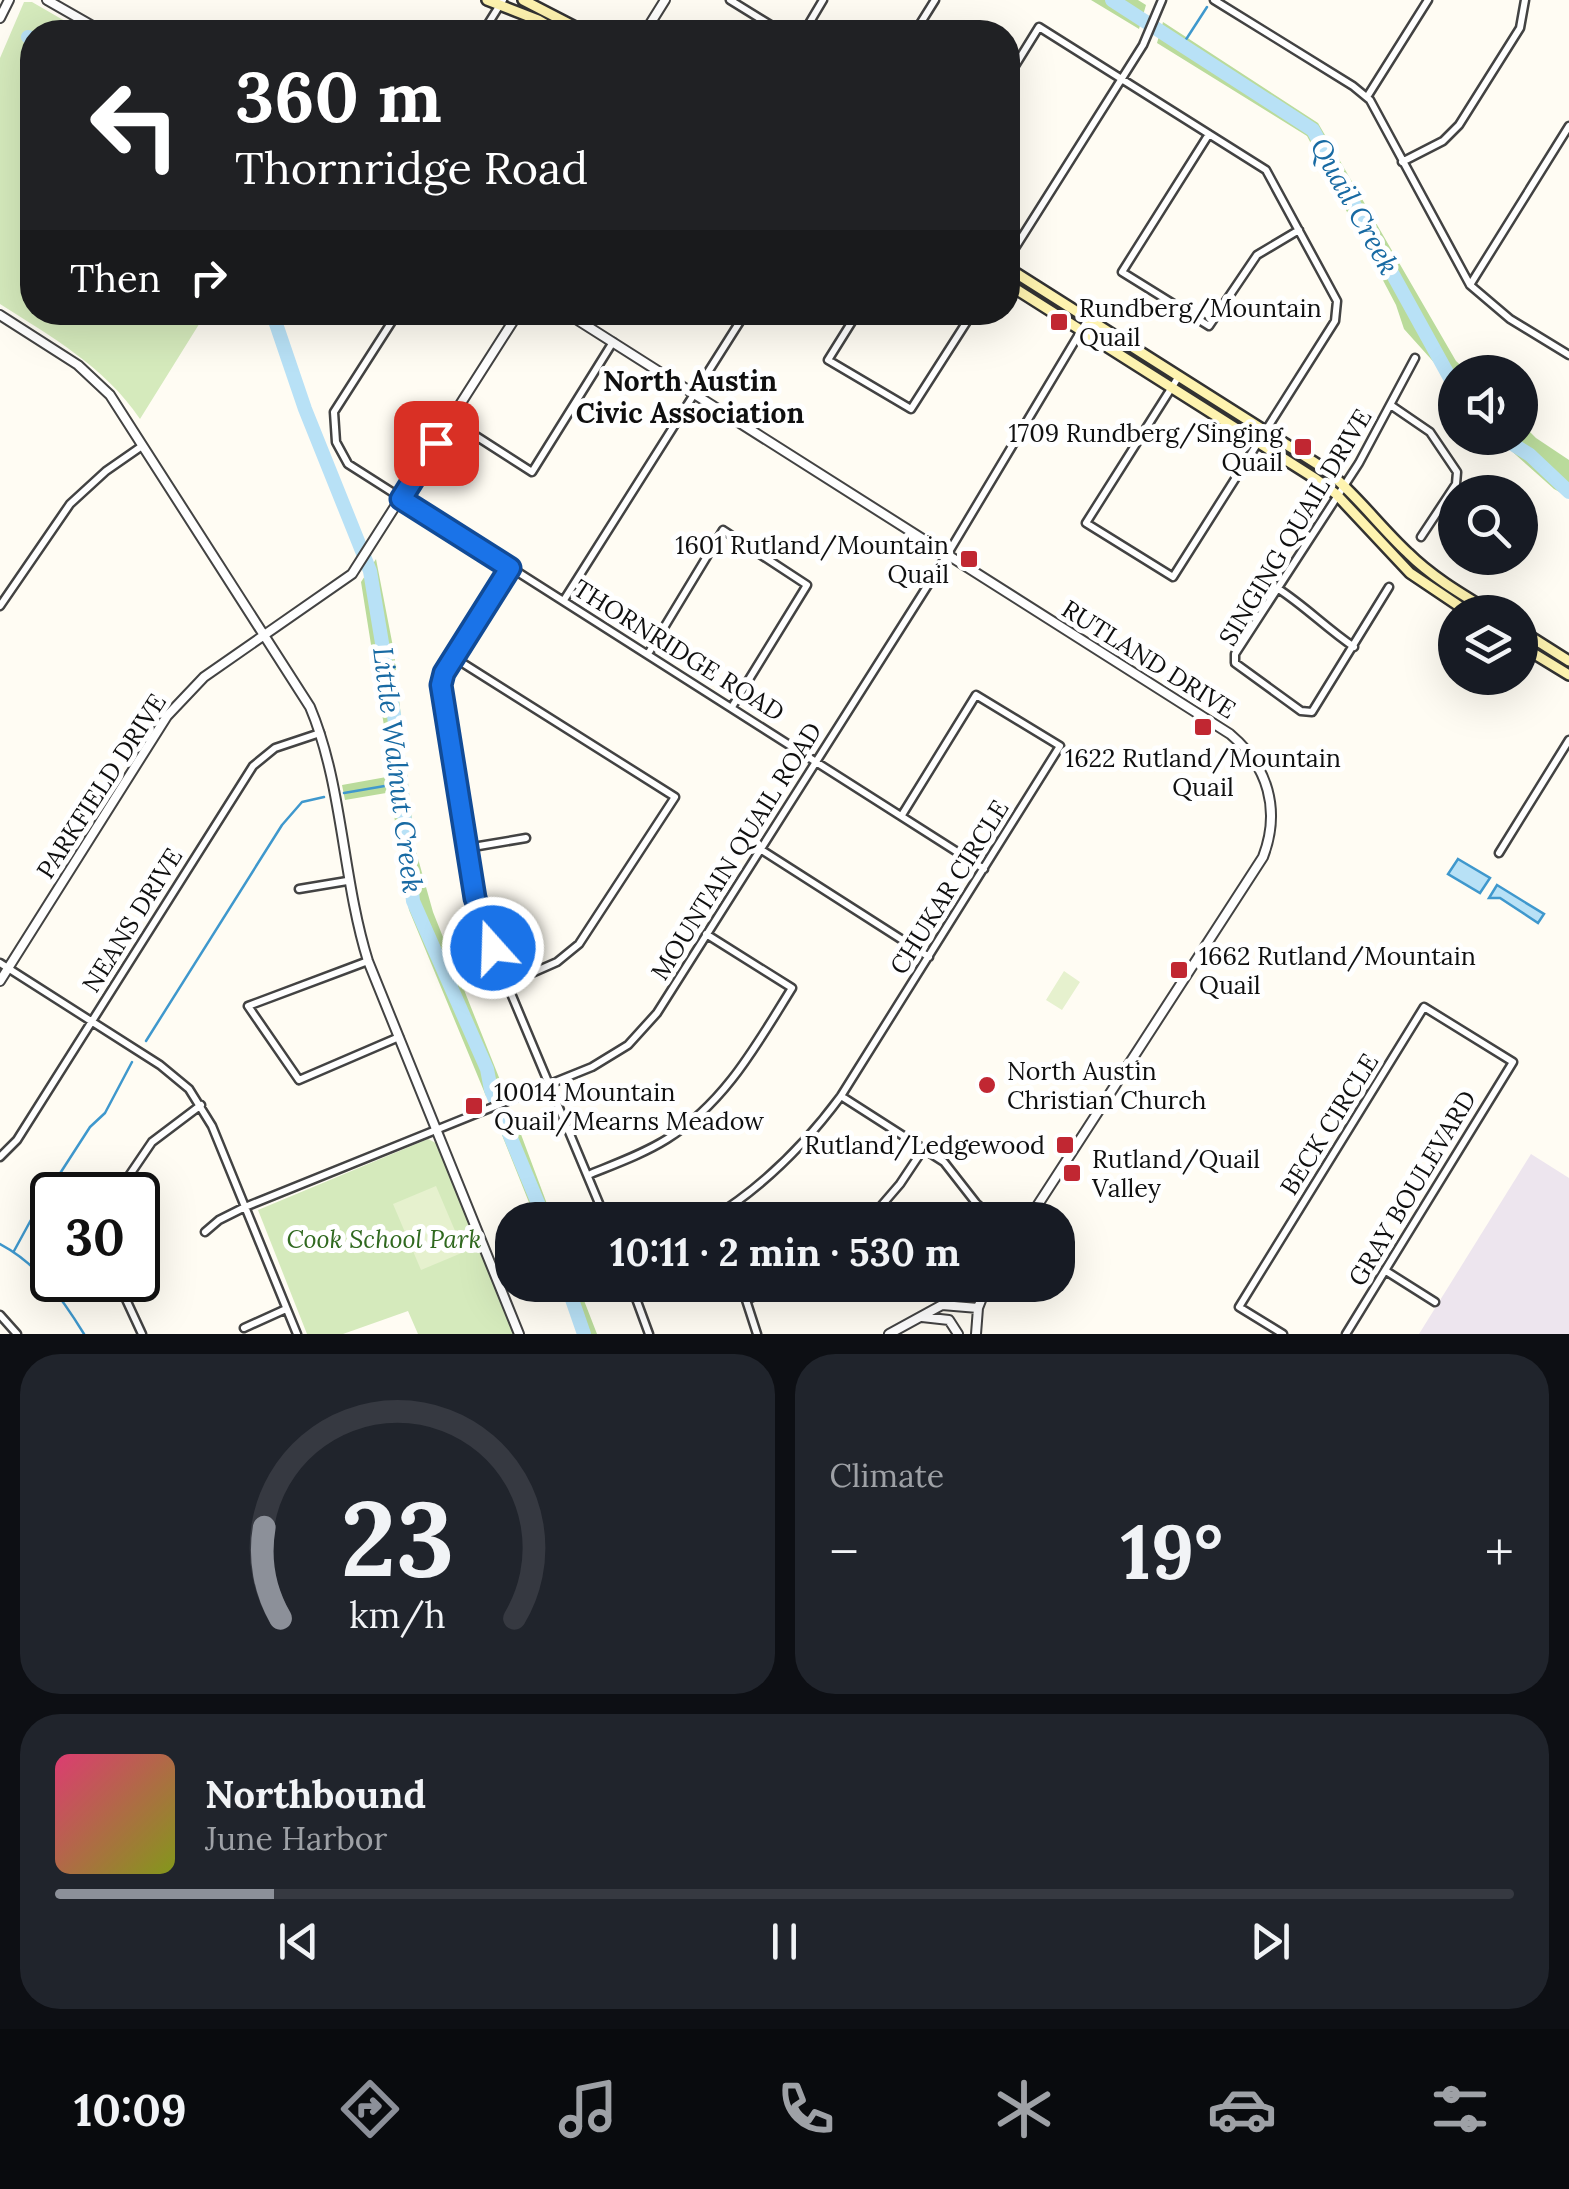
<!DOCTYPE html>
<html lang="en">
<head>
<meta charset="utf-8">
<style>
  body { margin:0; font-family:Lora,serif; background:#20242c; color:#f1f3f6; height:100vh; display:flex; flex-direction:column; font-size:38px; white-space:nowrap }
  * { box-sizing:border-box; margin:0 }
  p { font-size:32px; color:#9ea1a6 }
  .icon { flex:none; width:55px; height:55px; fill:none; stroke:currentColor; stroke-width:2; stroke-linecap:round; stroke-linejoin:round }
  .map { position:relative; height:1334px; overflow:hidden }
  .panel { display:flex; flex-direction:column; gap:20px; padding:20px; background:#0d0f14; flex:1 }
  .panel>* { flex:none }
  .banner { position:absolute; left:20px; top:20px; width:1000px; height:305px; border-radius:40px; box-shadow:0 10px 40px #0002; background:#202124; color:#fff; overflow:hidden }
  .buttons { position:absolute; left:1438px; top:355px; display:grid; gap:20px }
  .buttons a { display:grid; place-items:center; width:100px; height:100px; border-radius:50%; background:#171b24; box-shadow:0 10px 40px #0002; font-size:50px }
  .speed { position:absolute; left:30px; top:1172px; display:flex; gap:20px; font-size:50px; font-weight:700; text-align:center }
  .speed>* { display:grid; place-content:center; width:130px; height:130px; border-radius:50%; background:#171b24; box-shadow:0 10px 40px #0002; line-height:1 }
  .speed .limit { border:5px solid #111; border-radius:15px; background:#fff; color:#111 }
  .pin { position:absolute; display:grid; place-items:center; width:85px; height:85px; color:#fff; margin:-42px; border-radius:20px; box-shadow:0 5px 15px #0006 }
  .me { position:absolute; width:110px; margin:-55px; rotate:340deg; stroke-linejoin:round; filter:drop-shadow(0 0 8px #0008) }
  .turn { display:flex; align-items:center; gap:35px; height:210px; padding:0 50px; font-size:45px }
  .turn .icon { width:130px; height:130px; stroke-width:2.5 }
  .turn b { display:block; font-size:70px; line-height:85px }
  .then { display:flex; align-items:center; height:95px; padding:0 50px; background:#0003; gap:20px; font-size:38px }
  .big { font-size:75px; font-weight:800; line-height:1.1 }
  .panel .card { flex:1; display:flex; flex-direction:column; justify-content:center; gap:15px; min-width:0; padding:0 35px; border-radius:40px; background:#20242c }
  .panel .dial { align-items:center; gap:0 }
  .dial svg { height:260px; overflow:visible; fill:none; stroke:#363941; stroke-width:7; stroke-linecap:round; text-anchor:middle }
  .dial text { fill:#f1f3f6; stroke:none }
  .song { display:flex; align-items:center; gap:30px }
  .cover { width:120px; height:120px; border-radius:15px; background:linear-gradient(135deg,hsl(340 70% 55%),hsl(70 70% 35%)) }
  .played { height:10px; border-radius:5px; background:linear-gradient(90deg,#8c9099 15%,#363941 15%) }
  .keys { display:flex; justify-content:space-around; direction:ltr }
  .heat { display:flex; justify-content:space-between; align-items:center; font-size:55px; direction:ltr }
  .panel .tiles { flex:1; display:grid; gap:20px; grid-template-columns:1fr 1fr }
  .card:last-child { grid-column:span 2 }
  .trip { position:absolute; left:495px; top:1202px; width:580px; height:100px; border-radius:40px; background:#171b24; box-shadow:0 10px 40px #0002; font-weight:800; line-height:100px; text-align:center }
  .menu { display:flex; height:160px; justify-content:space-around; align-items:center; background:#090b0e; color:#9ea1a6 }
  .menu .icon { width:70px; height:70px }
  .menu .on { color:#8c9099 }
  .menu b { font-size:45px; color:#f1f3f6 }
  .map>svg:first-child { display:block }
  .industrial { fill:#ede5ee }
  .green { fill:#d5eabc }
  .forest { fill:#badb9b }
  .pitch { fill:#e6f1ce }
  .water { fill:#b8e1f6; stroke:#3f98cd; stroke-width:2.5 }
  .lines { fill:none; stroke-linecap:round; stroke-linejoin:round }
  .stream { stroke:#3f98cd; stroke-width:2.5 }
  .river { stroke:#b8e1f6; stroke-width:14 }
  .minor-casing { stroke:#434343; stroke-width:11 }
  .tertiary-casing { stroke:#434343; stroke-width:12 }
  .secondary-casing { stroke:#323232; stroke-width:14 }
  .minor { stroke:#fff; stroke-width:6 }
  .tertiary { stroke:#fff; stroke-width:8 }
  .secondary { stroke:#fef3af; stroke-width:9 }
  .route-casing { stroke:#114b97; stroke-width:25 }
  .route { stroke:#1a73e8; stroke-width:18 }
  .poi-dot { fill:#c12732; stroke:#fff; stroke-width:4 }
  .labels { text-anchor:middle; stroke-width:10; stroke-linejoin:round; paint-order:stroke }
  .poi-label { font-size:25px; fill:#101010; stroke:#fff; text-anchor:start }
  .street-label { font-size:25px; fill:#101010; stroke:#fff }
  .park-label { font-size:25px; font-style:italic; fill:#30691f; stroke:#fff }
  .water-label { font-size:28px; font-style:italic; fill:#186aa3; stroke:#fff }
  .neighbourhood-label { font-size:28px; font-weight:bold; fill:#101010; stroke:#fff }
</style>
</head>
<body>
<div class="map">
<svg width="1569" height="1334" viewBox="0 0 1569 1334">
  <rect width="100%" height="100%" fill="#fffcf3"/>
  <!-- industrial -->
  <path class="industrial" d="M1531,1154L1569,1178V1334H1419Z"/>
  <!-- green -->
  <path class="green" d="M24,2H32L84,32H32V312L206,313L140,419C104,366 53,338 0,304V58Z
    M428,1139L436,1143L514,1334H418L408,1311L343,1334H307L258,1210Z"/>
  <!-- forest -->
  <path class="forest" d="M1091,0H1138L1146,5L1139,29Z
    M1163,22L1318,123L1456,361L1468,372H1455V395L1439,368L1404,329L1396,305L1307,136L1157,43Z
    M1520,422L1536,438L1569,460V497L1554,489L1497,438H1520Z
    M376,559L394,652L415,848L433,912L504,1090L486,1096L409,910L398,853L392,792L345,800L342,785L392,776L361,582Z
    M513,1113L553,1220H536L496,1120Z
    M560,1285H578L597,1334H578Z"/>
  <!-- pitch -->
  <path class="pitch" d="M1064,971L1080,982L1062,1010L1046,1000Z
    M436,1186L464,1252L421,1270L393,1204Z"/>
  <!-- water -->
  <path class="water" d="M1458,859L1490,878L1480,893L1448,874Z
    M1497,885L1544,914L1538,923L1500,898H1489Z"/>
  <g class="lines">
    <!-- stream -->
    <path class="stream" d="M1180,43L1185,41L1207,7
      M344,793L402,783
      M146,1041L282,825L302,802L324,797
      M0,1244C38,1264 62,1298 84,1334
      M14,1251L38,1207L55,1188L59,1175L90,1127L105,1113L132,1062"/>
    <!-- river -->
    <path class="river" d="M1112,0L1313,130L1455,387
      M28,37L32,38
      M272,312L305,409L370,571L394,715L413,901L487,1069L491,1090L545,1220
      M1503,438L1530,455L1569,492
      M567,1285L584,1334"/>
    <defs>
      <path id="minor" d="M730,0L782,32
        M1214,0L1353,86L1370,100L1470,285L1510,319L1569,355
        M483,32L503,0
        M804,32L823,0
        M915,32L935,0
        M1008,77L1039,27L1266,170L1337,301L1335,321L1173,577L1086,523L1179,376
        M1367,97L1428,0
        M1209,134L1122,272L1209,326L1257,255L1299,230
        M1402,162L1443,141L1459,125L1520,28L1525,0
        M1008,259L1143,45L1162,0
        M1470,285L1569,126
        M398,312L334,412L336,442L348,464L984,869
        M858,312L828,360L911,409L973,312
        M1392,406L1430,432L1457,472L1456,484L1421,537
        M451,420L532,472L613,342
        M510,568L444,673L442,696L475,898L507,984L606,1220
        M1389,587L1312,712L1301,711L1235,663V654L1359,463L1415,358
        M1277,588C1305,606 1326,628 1354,647
        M564,600L746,312
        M0,606L70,504L106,471L142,446
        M648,654L723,530L807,585L732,707
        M453,657L675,797L579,944L557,962L507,984
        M467,848L526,838
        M760,849L929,957
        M1499,853L1569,740
        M299,889L347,881
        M368,961L248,1006L299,1080L399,1037
        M0,963L160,1065L189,1089L212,1126L297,1334
        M841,1096L944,1162L976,1203L995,1220
        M0,1157L17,1140L253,766L275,748L320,733
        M588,1175C615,1164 643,1154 667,1139C725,1103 757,1044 792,988L706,934
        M116,1195L152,1142L201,1105
        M709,1220C762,1188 804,1146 841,1096L1060,746L976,695L902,815
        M869,1220L900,1184L924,1148
        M205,1232L219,1220L245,1207L592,1067L628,1045L657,1013L947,555L1088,319
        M1386,1271L1435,1302
        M117,1280L142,1334
        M631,1285L649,1334
        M0,1315L17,1334
        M244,1328L286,1309
        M757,1334L746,1300L780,1285
        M1283,1334L1239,1307L1424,1007L1513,1062L1346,1334"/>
      <path id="tertiary" d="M47,0L103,32
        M0,18L9,0
        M645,32L665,0
        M565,312L1230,734C1268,766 1281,810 1263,857L1028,1220
        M0,315L78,365L110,395L310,707C343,785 342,878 368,961L519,1334
        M0,981L167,716L204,677L352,574L519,312
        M922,1317L949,1320L958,1334
        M889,1334L942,1305L978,1308
        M976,1334L978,1308L987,1285"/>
      <path id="secondary" d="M487,0L538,20L559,32
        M523,0L585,32
        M1008,268L1325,469C1356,494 1379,526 1408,553C1432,577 1463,595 1491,612
        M1008,284L1316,479L1336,494L1410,573L1468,612
        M1520,630L1569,661
        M1520,645L1569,675"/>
    </defs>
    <!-- minor casing -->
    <use href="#minor" class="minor-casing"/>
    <!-- tertiary casing -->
    <use href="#tertiary" class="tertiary-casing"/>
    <!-- secondary casing -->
    <use href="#secondary" class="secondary-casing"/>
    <!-- minor -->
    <use href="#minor" class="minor"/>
    <!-- tertiary -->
    <use href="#tertiary" class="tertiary"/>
    <!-- secondary -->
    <use href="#secondary" class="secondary"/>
  </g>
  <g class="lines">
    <defs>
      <path id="route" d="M436,443L401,499L510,568L444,673L441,685L475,898L493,948"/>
    </defs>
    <!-- route casing -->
    <use href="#route" class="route-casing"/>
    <!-- route -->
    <use href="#route" class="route"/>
  </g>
  <!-- markers -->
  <g class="poi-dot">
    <rect x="1049" y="312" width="20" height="20" rx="5"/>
    <rect x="1293" y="437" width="20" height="20" rx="5"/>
    <rect x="959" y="549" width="20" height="20" rx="5"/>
    <rect x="1193" y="717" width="20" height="20" rx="5"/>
    <rect x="1169" y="960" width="20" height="20" rx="5"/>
    <circle cx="987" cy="1085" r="10"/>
    <rect x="464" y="1096" width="20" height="20" rx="5"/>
    <rect x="1055" y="1135" width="20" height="20" rx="5"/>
    <rect x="1062" y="1163" width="20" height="20" rx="5"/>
  </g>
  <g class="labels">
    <!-- poi labels -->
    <g class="poi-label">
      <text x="1079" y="317">Rundberg/Mountain<tspan x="1079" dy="29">Quail</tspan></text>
      <text x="1283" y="442" text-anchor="end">1709 Rundberg/Singing<tspan x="1283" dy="29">Quail</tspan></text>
      <text x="949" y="554" text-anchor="end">1601 Rutland/Mountain<tspan x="949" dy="29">Quail</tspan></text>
      <text x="1203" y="767" text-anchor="middle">1622 Rutland/Mountain<tspan x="1203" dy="29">Quail</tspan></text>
      <text x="1199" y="965">1662 Rutland/Mountain<tspan x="1199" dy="29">Quail</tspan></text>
      <text x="1007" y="1080">North Austin<tspan x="1007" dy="29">Christian Church</tspan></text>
      <text x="494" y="1101">10014 Mountain<tspan x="494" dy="29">Quail/Mearns Meadow</tspan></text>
      <text x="1045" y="1154" text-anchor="end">Rutland/Ledgewood</text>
      <text x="1092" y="1168">Rutland/Quail<tspan x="1092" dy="29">Valley</tspan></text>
    </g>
    <!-- street labels -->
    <g class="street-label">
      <text transform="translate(1295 527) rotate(-59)" y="9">SINGING QUAIL DRIVE</text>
      <text transform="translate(679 650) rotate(32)" y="9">THORNRIDGE ROAD</text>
      <text transform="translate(1149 659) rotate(32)" y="9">RUTLAND DRIVE</text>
      <text transform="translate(101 786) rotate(-57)" y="9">PARKFIELD DRIVE</text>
      <text transform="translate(736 851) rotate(-58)" y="9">MOUNTAIN QUAIL ROAD</text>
      <text transform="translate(949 887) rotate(-58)" y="9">CHUKAR CIRCLE</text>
      <text transform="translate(132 920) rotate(-58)" y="9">NEANS DRIVE</text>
      <text transform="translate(1329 1124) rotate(-58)" y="9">BECK CIRCLE</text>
      <text transform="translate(1412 1188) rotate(-59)" y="9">GRAY BOULEVARD</text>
    </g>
    <!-- park labels -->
    <g class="park-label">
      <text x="384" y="1248">Cook School Park</text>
    </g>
    <!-- water labels -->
    <g class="water-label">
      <text transform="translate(1355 206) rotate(61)" y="10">Quail Creek</text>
      <text transform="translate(398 770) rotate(83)" y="10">Little Walnut Creek</text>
    </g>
    <!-- neighbourhood labels -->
    <g class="neighbourhood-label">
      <text x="690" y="391">North Austin<tspan x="690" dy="32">Civic Association</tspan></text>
    </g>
  </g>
</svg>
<div class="buttons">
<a><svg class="icon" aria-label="sound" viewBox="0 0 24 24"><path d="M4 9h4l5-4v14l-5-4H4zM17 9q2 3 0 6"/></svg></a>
<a><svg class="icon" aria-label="search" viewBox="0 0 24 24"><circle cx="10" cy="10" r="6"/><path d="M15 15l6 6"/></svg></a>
<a><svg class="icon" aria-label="layers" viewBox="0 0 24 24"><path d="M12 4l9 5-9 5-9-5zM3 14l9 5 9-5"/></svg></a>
</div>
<div class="speed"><div class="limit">30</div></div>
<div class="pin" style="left:436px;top:443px;background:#d93025"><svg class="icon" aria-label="arrive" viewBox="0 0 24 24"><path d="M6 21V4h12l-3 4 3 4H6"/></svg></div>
<svg class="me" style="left:493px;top:948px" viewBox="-20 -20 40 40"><circle r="17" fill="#1a73e8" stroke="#fff" stroke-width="3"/><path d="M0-11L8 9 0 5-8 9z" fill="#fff"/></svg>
<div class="trip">10:11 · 2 min · 530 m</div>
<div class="banner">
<div class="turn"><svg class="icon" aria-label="left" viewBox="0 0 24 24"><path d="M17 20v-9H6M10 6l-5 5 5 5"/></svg><div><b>360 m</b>Thornridge Road</div></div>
<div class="then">Then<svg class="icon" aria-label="right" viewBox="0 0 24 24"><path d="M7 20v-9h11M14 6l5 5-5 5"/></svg></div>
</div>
</div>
<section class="panel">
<div class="tiles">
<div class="card dial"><svg viewBox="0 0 100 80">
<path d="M14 69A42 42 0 1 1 86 69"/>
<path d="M14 69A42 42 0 0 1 9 41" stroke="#8c9099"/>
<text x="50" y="56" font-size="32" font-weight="700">23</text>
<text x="50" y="72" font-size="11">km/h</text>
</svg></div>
<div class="card"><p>Climate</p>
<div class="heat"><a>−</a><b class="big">19°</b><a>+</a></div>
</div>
<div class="card">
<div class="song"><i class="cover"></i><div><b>Northbound</b><p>June Harbor</p></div></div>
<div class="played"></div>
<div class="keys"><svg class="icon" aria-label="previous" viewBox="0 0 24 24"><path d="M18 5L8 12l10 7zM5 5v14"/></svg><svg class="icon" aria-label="pause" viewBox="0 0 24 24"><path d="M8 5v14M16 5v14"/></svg><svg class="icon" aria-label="next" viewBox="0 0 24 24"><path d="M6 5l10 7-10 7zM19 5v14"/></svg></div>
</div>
</div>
</section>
<nav class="menu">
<b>10:09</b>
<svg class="icon on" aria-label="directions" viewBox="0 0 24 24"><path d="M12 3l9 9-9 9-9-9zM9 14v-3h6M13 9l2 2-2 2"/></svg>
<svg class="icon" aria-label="music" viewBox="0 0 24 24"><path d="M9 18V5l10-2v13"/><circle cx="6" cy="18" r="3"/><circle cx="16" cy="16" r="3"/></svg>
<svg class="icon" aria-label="phone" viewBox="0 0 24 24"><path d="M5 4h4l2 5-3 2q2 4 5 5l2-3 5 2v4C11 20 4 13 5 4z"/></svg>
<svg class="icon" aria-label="climate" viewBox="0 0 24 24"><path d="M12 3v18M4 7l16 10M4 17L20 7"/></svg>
<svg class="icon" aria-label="car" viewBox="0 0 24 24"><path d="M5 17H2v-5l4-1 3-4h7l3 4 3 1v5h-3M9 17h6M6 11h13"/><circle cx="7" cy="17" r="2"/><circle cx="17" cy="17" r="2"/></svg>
<svg class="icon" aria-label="filters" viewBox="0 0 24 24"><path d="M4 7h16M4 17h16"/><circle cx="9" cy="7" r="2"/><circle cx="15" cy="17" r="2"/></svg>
</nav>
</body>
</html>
